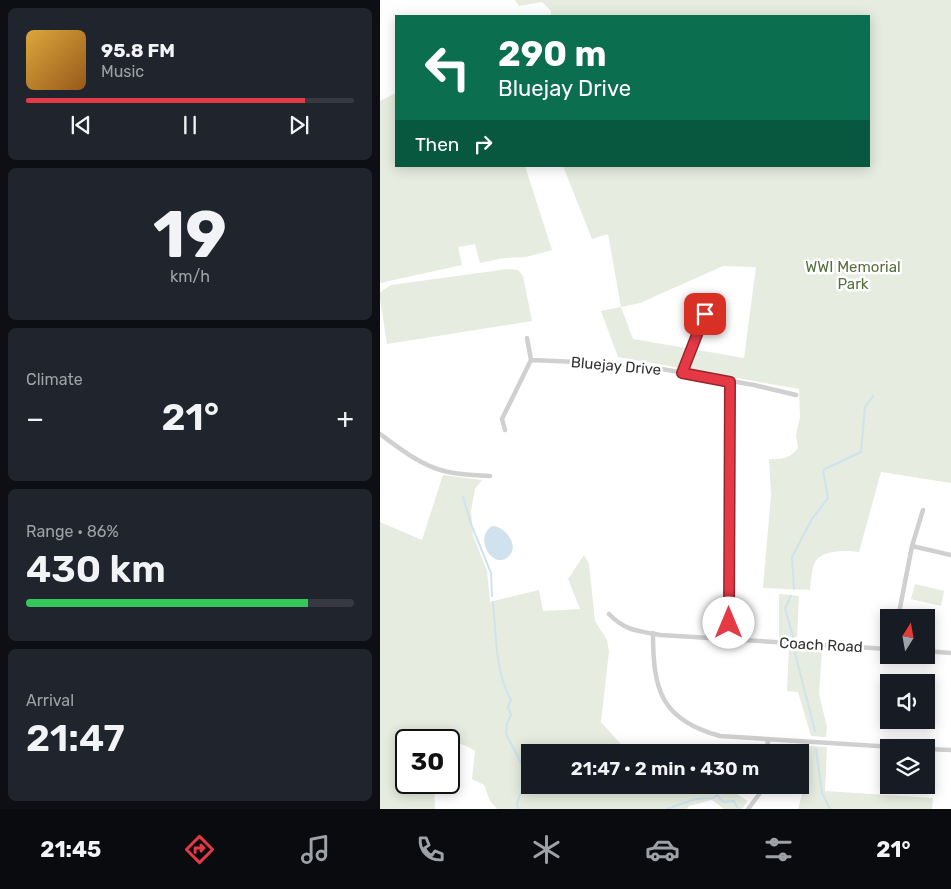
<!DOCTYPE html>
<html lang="en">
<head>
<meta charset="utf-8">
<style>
  body { margin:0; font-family:Rubik,sans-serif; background:#20242c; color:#f1f3f6; height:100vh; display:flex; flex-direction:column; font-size:19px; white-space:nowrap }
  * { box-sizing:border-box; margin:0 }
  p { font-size:16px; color:#9ea1a6 }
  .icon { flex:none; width:28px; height:28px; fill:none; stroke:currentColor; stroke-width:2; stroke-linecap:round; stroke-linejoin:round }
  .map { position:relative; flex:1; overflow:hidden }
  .side { display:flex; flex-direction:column; gap:8px; padding:8px; background:#0d0f14; width:380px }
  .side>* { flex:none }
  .banner { position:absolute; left:15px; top:15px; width:475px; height:152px; border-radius:0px; box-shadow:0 2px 12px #0003; background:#0b6e4f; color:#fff; overflow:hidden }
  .needle { width:32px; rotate:11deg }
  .buttons { position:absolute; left:500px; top:609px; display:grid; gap:10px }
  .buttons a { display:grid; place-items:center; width:55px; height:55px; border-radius:0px; background:#171b24; box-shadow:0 2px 12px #0003; font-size:25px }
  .speed { position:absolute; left:15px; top:729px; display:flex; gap:10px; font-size:25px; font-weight:700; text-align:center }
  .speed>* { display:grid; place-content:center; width:65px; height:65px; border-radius:50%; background:#171b24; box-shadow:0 2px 12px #0003; line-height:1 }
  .speed .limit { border:2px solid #111; border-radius:8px; background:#fff; color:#111 }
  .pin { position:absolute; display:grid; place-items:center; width:42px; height:42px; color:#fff; margin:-21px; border-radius:10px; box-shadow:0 2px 8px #0006 }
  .me { position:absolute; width:55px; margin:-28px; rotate:0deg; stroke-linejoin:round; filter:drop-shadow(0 0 4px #0008) }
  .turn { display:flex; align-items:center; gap:18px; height:105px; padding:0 20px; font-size:22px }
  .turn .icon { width:65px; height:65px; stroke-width:2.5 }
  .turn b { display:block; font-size:35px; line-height:42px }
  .then { display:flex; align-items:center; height:48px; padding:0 20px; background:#0003; gap:10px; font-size:19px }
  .big { font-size:38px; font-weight:600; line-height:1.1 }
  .side .card { flex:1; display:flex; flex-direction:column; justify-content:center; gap:8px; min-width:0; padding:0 18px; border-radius:8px; background:#20242c }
  .side .dial { align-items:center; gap:0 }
  .dial b { font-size:65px; line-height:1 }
  .song { display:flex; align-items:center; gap:15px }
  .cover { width:60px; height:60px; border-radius:8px; background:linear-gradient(135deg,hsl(40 70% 55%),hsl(30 70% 35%)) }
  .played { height:5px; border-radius:2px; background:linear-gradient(90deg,#e63946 85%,#363941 85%) }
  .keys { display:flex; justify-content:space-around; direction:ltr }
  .heat { display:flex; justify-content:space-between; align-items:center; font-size:28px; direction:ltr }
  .charge { height:8px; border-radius:4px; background:linear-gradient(90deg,#34c759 86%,#363941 0) }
  .trip { position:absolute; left:141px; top:744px; width:288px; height:50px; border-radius:0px; background:#171b24; box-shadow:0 2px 12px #0003; font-weight:600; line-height:50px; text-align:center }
  .tabs { display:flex; height:80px; justify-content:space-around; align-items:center; background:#090b0e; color:#9ea1a6 }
  .tabs .icon { width:35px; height:35px }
  .tabs .active { color:#e63946 }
  .tabs b { font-size:22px; color:#f1f3f6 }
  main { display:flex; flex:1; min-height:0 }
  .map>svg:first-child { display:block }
  .green { fill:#e6ecdf; fill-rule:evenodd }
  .water { fill:#cfe2ee }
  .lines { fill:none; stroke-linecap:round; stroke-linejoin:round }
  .stream { stroke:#cfe2ee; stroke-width:2 }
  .street { stroke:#d0d0d0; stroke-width:4.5 }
  .route-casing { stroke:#96252e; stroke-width:12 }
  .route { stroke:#e63946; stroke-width:9 }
  .labels { text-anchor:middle; stroke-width:5; stroke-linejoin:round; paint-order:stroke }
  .park-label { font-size:15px; fill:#56703f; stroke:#fff }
  .street-label { font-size:15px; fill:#333; stroke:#fff }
</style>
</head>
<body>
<main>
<section class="side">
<div class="card">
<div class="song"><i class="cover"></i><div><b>95.8 FM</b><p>Music</p></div></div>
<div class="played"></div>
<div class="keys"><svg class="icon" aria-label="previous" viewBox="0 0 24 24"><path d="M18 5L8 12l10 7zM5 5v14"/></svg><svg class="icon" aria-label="pause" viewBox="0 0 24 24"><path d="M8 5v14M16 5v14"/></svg><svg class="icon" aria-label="next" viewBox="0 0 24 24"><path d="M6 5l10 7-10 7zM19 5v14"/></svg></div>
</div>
<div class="card dial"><b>19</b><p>km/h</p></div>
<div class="card"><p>Climate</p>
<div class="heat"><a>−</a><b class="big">21°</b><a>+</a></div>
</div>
<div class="card"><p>Range · 86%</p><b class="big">430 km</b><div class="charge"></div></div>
<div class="card"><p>Arrival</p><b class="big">21:47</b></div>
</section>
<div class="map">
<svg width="571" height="809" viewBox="0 0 571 809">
  <rect width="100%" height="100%" fill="#fff"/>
  <!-- green -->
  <path class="green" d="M135,0H571V483L501,472L479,552C468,550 445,550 437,559C431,567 431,581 430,590L383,588L391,495L389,459C402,459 410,459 418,448L416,435L420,417L419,389L238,357L221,311L241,307L228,234L212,239L183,166H489V16H171V11L162,2L139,6ZM343,266L376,267L364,358L253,339L241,307L260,303Z
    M16,93V166H145L172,250L146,257L124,258L100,263L95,244L78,247L82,265L0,283V101Z
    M128,269L138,270L143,276L152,321L7,344L0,299V292L11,285Z
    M63,475L102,480L95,489L91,511L93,535L107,571L110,602L159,590L163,611L200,609L188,579L204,555L209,564L215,621L227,640L229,651L221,722L248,752H150V785H342L368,801L362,809H344L332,800L309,806L307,809H117L110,801L104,785L92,779L95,751C82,742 68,741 54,739L53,740H26V782L54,783L55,809H0V522L42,540Z
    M535,584L564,591L561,606L531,599Z
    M399,594L419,596L417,637H399Z
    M409,649L442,651L439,694L447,727L446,737L431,736L418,692L407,691Z
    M429,746L447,747L445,791L553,798L552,809H418L427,776Z"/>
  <!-- water -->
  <path class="water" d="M112,526C126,526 143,549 125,559C111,566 94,538 112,526Z"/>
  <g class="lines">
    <!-- stream -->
    <path class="stream" d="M83,497L91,524L111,573L112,596
      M414,589L412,557L432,519L448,498L443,470L481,452L485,407L493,396
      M411,596L405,608L413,637
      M113,602C116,632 115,673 131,700L128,707L131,715L127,723L126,734L145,770L148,774L137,803L138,809
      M415,653L435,731
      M436,749L442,793L450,809
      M287,809L315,799L333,798L337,795L343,802L354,801L357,807"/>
    <!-- street -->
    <path class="street" d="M151,360L222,363L270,367L374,385L416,395
      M302,373L325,314
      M125,430L122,419L151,360L147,338
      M0,434C19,448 40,465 64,471C79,475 95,475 110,476
      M532,546L571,555
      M229,614C245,631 259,631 280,635L509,649
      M518,618L532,546L543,510
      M273,633C273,690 281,720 340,736L529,748
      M349,640L350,382
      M546,651L571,653
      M546,749L571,750
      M387,752L388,739
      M368,809L380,793L383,785"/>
  </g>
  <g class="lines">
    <defs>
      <path id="route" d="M325,314L302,373L350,382L349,623"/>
    </defs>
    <!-- route casing -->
    <use href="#route" class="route-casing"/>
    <!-- route -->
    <use href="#route" class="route"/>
  </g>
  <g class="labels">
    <!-- park labels -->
    <g class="park-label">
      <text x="473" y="272">WWI Memorial<tspan x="473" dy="17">Park</tspan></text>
    </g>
    <!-- street labels -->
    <g class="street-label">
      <text transform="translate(236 366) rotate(5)" y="5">Bluejay Drive</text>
      <text transform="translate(441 645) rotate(3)" y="5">Coach Road</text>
    </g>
  </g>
</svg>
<div class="buttons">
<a><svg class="needle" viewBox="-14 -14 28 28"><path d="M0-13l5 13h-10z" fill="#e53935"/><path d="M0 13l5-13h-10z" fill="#9ea1a6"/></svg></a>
<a><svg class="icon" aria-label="sound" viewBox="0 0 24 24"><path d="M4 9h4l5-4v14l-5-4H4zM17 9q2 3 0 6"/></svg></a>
<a><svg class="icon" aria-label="layers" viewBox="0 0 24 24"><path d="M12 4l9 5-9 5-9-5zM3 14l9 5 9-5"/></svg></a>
</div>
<div class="speed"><div class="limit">30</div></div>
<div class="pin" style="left:325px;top:314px;background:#d93025"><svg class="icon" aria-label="arrive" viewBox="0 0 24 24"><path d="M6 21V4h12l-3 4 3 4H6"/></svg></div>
<svg class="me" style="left:349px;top:623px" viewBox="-20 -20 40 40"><circle r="19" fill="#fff"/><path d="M0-13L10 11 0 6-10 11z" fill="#e63946"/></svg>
<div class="trip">21:47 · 2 min · 430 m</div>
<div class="banner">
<div class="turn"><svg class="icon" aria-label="left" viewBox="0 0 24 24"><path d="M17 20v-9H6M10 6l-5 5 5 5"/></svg><div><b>290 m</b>Bluejay Drive</div></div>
<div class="then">Then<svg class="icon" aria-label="right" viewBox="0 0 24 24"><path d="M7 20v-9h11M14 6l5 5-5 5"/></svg></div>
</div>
</div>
</main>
<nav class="tabs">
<b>21:45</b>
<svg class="icon active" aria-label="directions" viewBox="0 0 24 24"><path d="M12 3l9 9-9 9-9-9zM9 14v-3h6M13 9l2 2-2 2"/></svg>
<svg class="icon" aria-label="music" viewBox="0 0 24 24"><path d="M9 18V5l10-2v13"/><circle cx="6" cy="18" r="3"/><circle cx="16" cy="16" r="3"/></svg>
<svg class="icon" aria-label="phone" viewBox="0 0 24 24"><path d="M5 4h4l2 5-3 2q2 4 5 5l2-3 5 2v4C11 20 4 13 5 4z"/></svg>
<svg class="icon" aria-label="climate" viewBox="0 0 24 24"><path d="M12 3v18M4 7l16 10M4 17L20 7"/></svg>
<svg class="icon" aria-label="car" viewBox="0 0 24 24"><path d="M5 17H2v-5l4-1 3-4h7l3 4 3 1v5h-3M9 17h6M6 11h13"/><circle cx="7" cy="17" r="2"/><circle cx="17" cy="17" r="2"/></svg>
<svg class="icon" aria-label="filters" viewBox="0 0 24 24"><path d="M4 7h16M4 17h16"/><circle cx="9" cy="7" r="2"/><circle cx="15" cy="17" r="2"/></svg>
<b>21°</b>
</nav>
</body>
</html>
